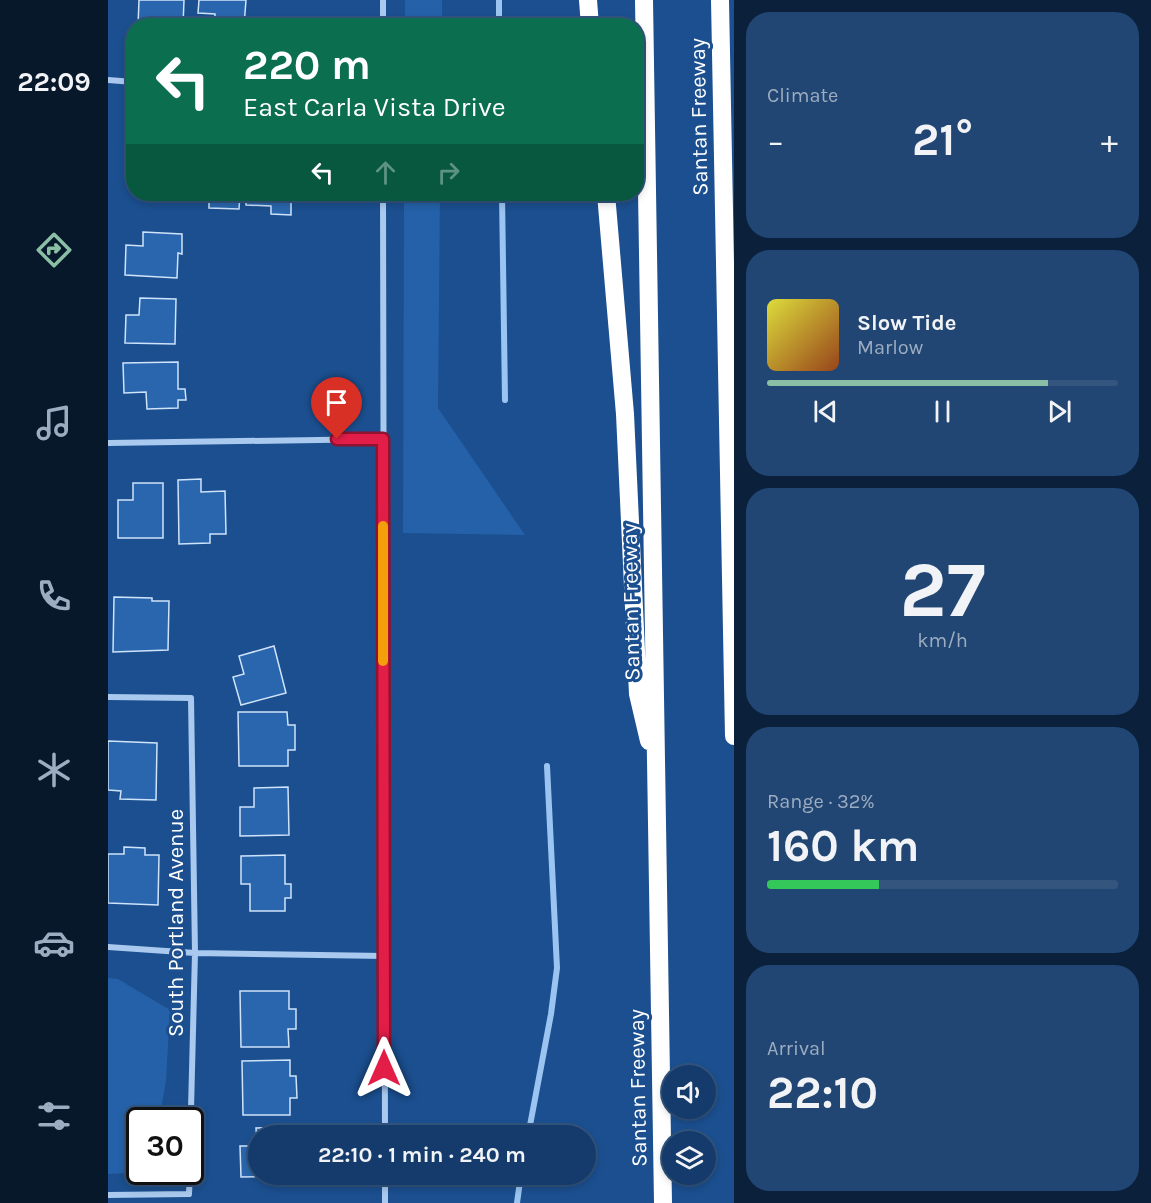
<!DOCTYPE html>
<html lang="en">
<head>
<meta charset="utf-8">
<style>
  body { margin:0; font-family:Karla,sans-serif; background:#214673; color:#f1f3f6; height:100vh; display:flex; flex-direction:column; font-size:22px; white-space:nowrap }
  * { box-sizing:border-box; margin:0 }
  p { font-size:20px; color:#9dadc1 }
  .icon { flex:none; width:33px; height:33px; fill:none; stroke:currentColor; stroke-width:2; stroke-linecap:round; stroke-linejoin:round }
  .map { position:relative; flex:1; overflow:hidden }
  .drawer { display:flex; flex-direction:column; gap:12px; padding:12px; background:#0b203b; width:417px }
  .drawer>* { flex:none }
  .guide { position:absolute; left:18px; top:18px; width:518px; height:183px; border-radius:24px; box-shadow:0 3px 9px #0003,0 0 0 2px #33557e; background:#0b6e4f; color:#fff; overflow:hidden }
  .controls { position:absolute; left:554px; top:1065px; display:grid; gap:12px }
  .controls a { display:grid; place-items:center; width:54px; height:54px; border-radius:50%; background:#143b6b; box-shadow:0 3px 9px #0003,0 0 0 2px #33557e; font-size:30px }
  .speed { position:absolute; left:18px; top:1107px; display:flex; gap:12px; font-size:30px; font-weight:700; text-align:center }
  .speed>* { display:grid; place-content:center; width:78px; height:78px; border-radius:50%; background:#143b6b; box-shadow:0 3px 9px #0003,0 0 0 2px #33557e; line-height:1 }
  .speed .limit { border:3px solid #111; border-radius:9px; background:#fff; color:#111 }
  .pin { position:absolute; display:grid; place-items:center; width:51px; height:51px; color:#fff; margin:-62px -26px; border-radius:50% 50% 50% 0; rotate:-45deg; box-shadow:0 0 6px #0007 }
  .pin .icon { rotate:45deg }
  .me { position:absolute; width:66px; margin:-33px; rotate:0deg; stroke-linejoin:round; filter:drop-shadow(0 0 4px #0008) }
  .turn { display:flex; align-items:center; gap:21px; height:126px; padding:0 18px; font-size:27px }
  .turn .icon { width:78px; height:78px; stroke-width:2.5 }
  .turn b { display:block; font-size:42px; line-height:51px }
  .lanes { display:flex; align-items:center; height:57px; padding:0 18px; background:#0003; justify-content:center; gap:30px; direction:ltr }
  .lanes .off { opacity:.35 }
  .big { font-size:45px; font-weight:700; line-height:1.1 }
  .drawer .card { flex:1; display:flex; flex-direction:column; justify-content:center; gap:9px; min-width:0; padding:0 21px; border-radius:24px; background:#214673 }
  .drawer .dial { align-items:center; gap:0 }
  .dial b { font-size:78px; line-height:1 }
  .song { display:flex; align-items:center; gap:18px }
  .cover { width:72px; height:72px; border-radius:9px; background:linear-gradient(135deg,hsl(60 70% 55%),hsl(20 70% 35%)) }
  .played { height:6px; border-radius:3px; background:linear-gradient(90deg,#8abfa5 80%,#33557e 80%) }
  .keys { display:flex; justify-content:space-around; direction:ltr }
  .heat { display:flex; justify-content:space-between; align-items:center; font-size:33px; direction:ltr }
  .charge { height:9px; border-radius:4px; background:linear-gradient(90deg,#34c759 32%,#33557e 0) }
  .trip { position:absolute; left:140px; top:1125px; width:348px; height:60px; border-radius:30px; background:#143b6b; box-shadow:0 3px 9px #0003,0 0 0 2px #33557e; font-weight:700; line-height:60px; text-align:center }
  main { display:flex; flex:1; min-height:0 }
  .menu { display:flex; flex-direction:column; width:108px; justify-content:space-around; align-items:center; background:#08182b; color:#9dadc1 }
  .menu .icon { width:42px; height:42px }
  .menu .selected { color:#8abfa5 }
  .menu b { font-size:27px; color:#f1f3f6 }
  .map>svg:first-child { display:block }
  .green { fill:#2461a8 }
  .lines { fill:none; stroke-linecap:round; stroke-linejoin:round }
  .stream { stroke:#9cc4f0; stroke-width:6 }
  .building { fill:#2a66ad; stroke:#cfe3fa; stroke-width:1.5 }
  .minor { stroke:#a9c9ee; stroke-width:6 }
  .motorway { stroke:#fff; stroke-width:18 }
  .route-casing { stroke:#92132f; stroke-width:15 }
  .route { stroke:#e11d48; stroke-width:10 }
  .slow { stroke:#f59e0b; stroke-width:10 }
  .labels { text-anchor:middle; stroke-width:6; stroke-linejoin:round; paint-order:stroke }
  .street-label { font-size:22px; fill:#fff; stroke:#1b4f8f }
</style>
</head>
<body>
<main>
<nav class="menu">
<b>22:09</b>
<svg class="icon selected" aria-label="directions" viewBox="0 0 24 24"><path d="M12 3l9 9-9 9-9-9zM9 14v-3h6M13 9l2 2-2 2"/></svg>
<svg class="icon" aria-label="music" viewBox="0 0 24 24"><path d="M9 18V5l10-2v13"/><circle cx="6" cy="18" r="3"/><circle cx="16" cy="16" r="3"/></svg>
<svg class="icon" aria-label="phone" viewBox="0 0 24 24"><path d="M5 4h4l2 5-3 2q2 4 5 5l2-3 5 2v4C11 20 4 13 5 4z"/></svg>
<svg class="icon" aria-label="climate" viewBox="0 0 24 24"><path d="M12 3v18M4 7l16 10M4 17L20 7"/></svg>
<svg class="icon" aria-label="car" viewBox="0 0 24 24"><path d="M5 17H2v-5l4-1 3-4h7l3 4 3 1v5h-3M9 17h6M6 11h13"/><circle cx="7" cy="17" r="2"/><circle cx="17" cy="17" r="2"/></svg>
<svg class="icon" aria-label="filters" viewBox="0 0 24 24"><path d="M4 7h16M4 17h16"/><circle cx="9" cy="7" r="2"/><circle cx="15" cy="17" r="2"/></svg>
</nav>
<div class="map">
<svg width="626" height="1203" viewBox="0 0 626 1203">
  <rect width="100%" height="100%" fill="#1b4f8f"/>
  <!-- green -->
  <path class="green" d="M297,0H334V25H297Z
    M296,194H332L330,408L417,535L295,533Z
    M0,978L10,979L62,1010L58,1081L51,1120H32V1172H41L0,1174Z"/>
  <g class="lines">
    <!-- stream -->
    <path class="stream" d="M391,0V26
      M394,194L397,400
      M420,1136L443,1014L449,968L439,766
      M409,1203L413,1174"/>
  </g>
  <!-- building -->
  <path class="building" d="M31,0H76L75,26H30Z
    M91,0H138L136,26H107V14L90,13Z
    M18,135H26V177L17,176Z
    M87,194H132L131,209L101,208V202L86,201Z
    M138,194H183V215L163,214V206L138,205Z
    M35,232L74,234V254L70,253L69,278L17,275L18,245L35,246Z
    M32,298L68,299L67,344L17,343L18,315H31Z
    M70,362V389H77L78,400H70V408L39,409L38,392L16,393L15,363Z
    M93,479V492L117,491L118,534H102V543L71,544L70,480Z
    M25,483H55V538H10V500H25Z
    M6,597L44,598V601H61L60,650L5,652Z
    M166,646L178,693L133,705L125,677L136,674L131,656Z
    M130,712H179L180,725H187V750H180V766H131Z
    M0,741L49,743L48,800L12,799L13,791L0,790Z
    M180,787L181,835L132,836V807H146V788Z
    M16,847L37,848V855H51L50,905L0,903V854H16Z
    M177,855V884H183V898H177V911H142V884H133V856Z
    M132,991H181V1009H188V1029H180L181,1047H133Z
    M182,1060V1076H188L189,1098H182V1115H135L134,1061Z
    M180,1127V1136H150V1174L181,1176L133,1177L132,1146H149L148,1128Z"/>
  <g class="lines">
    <!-- minor -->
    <path class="minor" d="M275,26V0
      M0,80L26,82
      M275,194L277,1136
      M0,443L275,439
      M0,697L83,698L87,953L82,1148
      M0,947L87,953L276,956
      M277,1174V1203
      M0,1195L81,1194L82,1172"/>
    <!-- motorway -->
    <path class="motorway" d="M480,0L482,26
      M536,0L555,1203
      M612,0L626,736
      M498,194L517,414L530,694L541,741"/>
  </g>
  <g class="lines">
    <defs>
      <path id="route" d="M229,439H275L276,1068"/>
    </defs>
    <!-- route casing -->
    <use href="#route" class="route-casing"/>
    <!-- route -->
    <use href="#route" class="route"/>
    <!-- slow -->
    <path class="slow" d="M275,526V661"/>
  </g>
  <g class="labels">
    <!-- street labels -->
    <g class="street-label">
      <text transform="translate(590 117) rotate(-91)" y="8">Santan Freeway</text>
      <text transform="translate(522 602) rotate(-91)" y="8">Santan Freeway</text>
      <text transform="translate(67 923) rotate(-90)" y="8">South Portland Avenue</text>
      <text transform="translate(529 1088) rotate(-91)" y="8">Santan Freeway</text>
    </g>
  </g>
</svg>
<div class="controls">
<a><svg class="icon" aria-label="sound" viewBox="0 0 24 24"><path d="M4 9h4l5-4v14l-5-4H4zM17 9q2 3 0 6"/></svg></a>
<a><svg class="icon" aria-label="layers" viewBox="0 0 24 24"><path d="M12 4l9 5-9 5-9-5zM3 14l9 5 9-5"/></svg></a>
</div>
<div class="speed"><div class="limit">30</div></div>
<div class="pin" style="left:229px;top:439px;background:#d93025"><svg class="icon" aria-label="arrive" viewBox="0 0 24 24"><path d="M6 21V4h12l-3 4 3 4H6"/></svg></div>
<svg class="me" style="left:276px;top:1068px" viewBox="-20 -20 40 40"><path d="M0-17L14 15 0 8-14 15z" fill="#e11d48" stroke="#fff" stroke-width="4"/></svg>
<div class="trip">22:10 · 1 min · 240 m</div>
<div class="guide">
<div class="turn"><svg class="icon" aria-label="left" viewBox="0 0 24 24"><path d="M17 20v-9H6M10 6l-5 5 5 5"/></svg><div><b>220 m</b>East Carla Vista Drive</div></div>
<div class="lanes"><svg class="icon" aria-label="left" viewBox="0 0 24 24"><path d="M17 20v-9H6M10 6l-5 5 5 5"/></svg><svg class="icon off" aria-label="ahead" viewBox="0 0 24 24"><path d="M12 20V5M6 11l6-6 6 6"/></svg><svg class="icon off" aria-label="right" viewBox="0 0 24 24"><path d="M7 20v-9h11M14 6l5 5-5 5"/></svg></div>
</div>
</div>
<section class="drawer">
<div class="card"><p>Climate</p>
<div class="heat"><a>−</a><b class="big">21°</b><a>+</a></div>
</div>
<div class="card">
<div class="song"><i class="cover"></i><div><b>Slow Tide</b><p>Marlow</p></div></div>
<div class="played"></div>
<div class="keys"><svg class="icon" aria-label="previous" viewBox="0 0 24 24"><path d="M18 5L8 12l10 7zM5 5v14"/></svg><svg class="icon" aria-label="pause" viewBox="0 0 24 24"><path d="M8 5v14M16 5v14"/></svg><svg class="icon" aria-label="next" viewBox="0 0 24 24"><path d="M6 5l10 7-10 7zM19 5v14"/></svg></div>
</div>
<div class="card dial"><b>27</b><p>km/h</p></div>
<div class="card"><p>Range · 32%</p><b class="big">160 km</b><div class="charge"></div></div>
<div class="card"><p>Arrival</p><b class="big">22:10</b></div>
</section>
</main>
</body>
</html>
